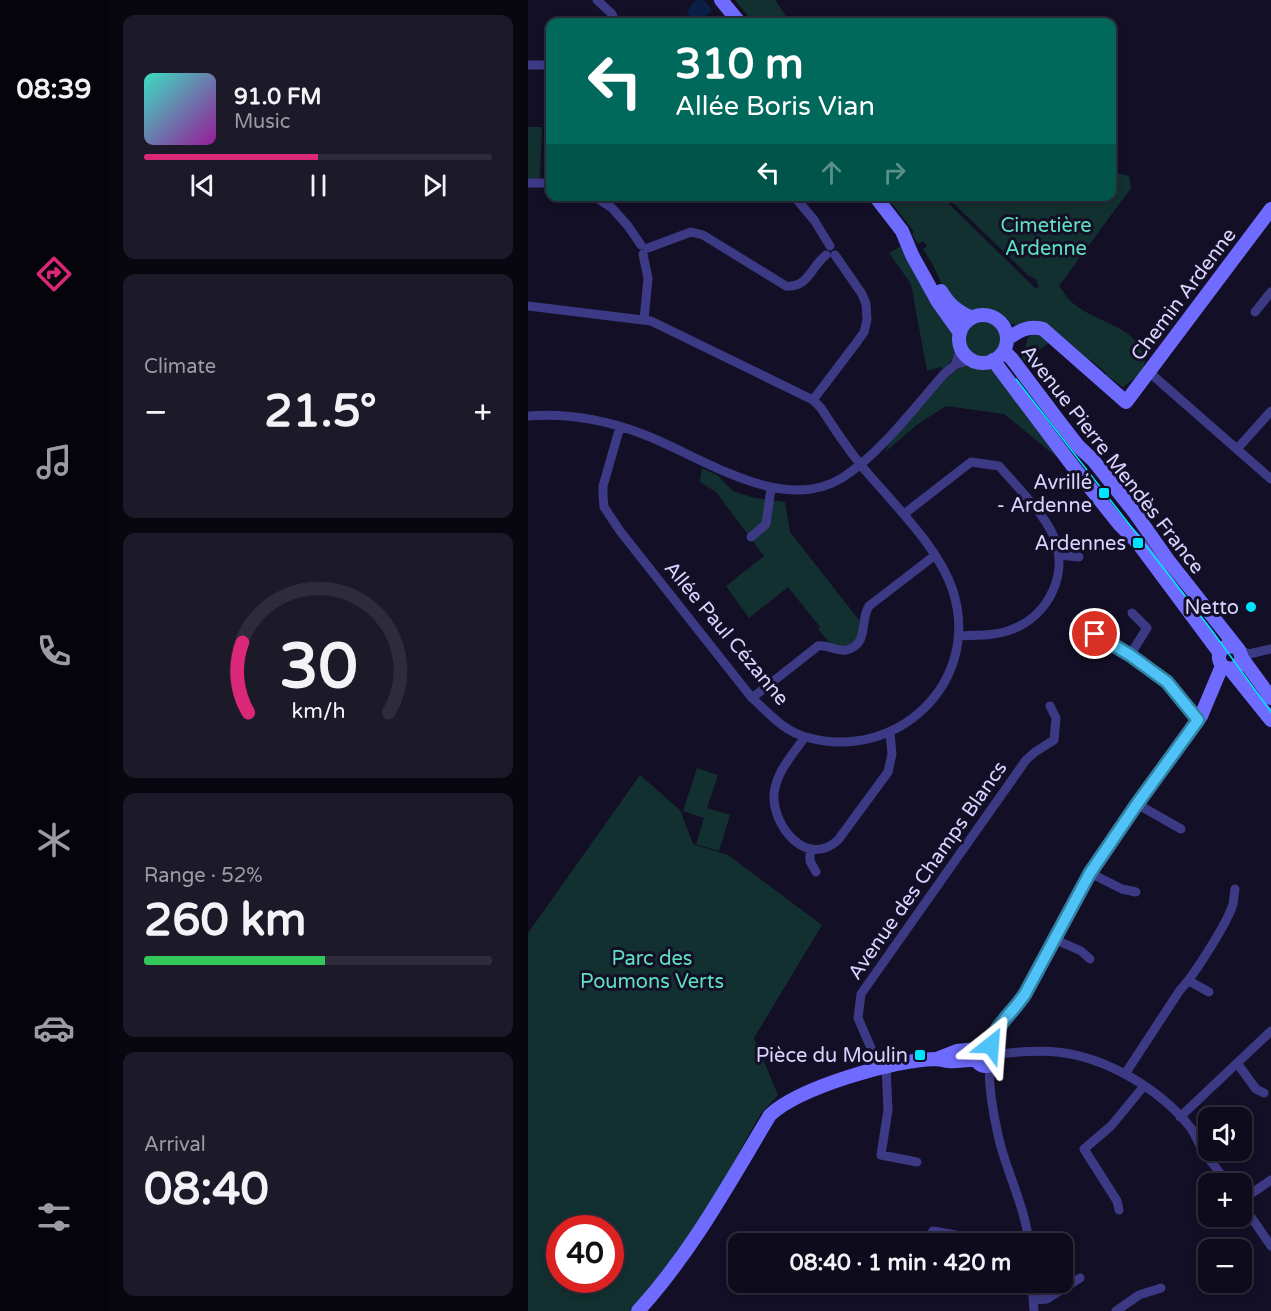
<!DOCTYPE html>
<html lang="en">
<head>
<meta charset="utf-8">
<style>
  body { margin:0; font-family:"Varela Round",sans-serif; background:#1c1929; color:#f1f3f6; height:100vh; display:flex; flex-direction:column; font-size:22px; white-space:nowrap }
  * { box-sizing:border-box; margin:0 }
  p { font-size:20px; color:#9b9ba3 }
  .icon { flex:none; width:33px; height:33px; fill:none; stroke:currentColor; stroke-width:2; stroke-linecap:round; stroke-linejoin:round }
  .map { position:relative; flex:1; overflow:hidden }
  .sheet { display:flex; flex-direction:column; gap:15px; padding:15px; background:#08060f; width:420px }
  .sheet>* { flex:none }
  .guide { position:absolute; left:18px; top:18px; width:570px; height:183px; border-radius:12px; box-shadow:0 3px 9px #0003,0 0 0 2px #2e2b3b; background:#00695c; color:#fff; overflow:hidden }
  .fabs { position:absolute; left:670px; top:1107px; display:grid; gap:12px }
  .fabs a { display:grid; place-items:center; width:54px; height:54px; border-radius:12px; background:#0e0b1c; box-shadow:0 3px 9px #0003,0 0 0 2px #2e2b3b; font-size:30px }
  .speed { position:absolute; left:18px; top:1215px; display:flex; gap:12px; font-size:30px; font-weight:700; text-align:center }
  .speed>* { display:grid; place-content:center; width:78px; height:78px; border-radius:50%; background:#0e0b1c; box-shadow:0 3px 9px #0003,0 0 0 2px #2e2b3b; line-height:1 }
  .speed .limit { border:9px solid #d22; background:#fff; color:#111 }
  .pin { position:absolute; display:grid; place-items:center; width:51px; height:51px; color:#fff; margin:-26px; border:3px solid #fff; border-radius:50%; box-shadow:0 2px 6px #0007 }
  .me { position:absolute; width:66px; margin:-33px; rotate:28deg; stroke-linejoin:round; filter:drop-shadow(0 0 4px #0008) }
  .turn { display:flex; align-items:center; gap:21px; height:126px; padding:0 30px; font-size:27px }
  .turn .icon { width:78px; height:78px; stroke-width:2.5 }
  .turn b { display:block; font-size:42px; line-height:51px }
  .lanes { display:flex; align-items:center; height:57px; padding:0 30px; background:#0003; justify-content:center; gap:30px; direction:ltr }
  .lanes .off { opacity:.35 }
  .big { font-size:45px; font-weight:800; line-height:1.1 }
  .sheet .card { flex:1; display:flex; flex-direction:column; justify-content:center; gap:9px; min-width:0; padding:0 21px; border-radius:12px; background:#1c1929 }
  .sheet .dial { align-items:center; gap:0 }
  .dial svg { height:156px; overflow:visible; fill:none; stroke:#2e2b3b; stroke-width:7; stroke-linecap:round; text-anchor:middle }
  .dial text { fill:#f1f3f6; stroke:none }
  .song { display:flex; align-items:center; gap:18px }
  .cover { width:72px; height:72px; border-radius:9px; background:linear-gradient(135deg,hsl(170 70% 55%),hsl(300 70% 35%)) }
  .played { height:6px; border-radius:3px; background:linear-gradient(90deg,#db2777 50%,#2e2b3b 50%) }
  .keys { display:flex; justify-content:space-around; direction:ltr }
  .heat { display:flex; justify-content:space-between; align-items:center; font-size:33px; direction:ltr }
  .charge { height:9px; border-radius:4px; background:linear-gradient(90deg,#34c759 52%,#2e2b3b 0) }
  .trip { position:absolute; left:200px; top:1233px; width:345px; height:60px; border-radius:12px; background:#0e0b1c; box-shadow:0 3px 9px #0003,0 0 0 2px #2e2b3b; font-weight:800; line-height:60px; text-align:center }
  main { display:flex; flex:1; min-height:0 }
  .tab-bar { display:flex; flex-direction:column; width:108px; justify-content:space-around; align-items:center; background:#06040b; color:#9b9ba3 }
  .tab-bar .icon { width:42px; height:42px }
  .tab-bar .active { color:#db2777 }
  .tab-bar b { font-size:27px; color:#f1f3f6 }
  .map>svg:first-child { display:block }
  .green { fill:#12302f; fill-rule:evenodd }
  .water { fill:#0a1f44 }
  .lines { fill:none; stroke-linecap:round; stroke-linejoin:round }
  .street { stroke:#3d3a85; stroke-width:9 }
  .secondary { stroke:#6f6bff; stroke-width:14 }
  .tram { stroke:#00e5ff; stroke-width:1.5 }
  .route-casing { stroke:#337fa1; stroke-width:15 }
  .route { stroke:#4fc3f7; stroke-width:10 }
  .poi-dot { fill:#00e5ff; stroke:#130f26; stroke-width:2 }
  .labels { text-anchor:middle; stroke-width:6; stroke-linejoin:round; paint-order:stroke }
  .park-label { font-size:20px; fill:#5fe0c0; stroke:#130f26 }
  .street-label { font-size:20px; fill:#d9d4ff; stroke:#130f26 }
  .poi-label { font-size:20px; fill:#d9d4ff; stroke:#130f26; text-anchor:end }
</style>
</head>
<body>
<main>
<nav class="tab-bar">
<b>08:39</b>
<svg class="icon active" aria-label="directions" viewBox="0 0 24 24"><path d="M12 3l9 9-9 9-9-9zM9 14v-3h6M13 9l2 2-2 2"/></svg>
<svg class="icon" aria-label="music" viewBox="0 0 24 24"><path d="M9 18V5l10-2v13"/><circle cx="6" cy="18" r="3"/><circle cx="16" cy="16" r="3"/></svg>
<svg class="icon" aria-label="phone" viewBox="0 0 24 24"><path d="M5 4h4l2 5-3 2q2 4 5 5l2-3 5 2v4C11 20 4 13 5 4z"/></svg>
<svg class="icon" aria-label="climate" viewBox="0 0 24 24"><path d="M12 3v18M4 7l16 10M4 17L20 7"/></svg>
<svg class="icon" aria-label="car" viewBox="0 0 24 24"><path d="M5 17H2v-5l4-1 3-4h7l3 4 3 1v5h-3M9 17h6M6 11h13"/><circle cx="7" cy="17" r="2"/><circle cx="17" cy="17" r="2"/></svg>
<svg class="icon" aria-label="filters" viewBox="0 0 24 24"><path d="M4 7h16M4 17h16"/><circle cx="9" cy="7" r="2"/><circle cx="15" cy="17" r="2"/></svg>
</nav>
<section class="sheet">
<div class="card">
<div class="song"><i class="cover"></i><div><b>91.0 FM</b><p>Music</p></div></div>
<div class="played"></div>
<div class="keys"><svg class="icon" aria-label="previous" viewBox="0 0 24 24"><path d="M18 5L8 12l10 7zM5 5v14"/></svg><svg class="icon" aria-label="pause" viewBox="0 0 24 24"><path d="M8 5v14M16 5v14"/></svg><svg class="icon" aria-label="next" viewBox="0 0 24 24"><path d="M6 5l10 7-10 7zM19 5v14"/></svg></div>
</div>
<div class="card"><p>Climate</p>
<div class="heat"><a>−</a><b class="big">21.5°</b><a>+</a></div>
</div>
<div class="card dial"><svg viewBox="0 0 100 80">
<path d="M14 69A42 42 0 1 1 86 69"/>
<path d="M14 69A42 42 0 0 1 11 33" stroke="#db2777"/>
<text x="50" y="56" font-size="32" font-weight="700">30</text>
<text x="50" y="72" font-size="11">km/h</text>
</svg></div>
<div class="card"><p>Range · 52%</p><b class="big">260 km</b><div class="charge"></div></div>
<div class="card"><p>Arrival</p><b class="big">08:40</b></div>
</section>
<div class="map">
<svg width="743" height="1311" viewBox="0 0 743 1311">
  <rect width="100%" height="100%" fill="#130f26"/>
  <!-- green -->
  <path class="green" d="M207,0H247L262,22H225Z
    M0,127H14L12,178L0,179Z
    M584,172L601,176L603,188L531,286C536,292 540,300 546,304C570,324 612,326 617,362L613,373L595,387L578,375L579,374L563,360L559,362L524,331L483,324L466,311L451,309L442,311L433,309L417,291L405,265L395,249L399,246L395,241L390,244L384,234L386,232L359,197H414L507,288L511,287L508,279L500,275L422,200L425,197L584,196Z
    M373,246L378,259L381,258L383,267L402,302L410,309L426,332L427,354L421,364L416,370L412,367L399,371L383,284L361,253Z
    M437 338a19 19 0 1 1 38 0a19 19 0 1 1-38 0Z
    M504,334L513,336L521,343L496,361L492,355L497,350L499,339Z
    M441,364L448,368L466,369L533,455L529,457L476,414L418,406L390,424L356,453C370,429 414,372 441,364Z
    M174,468L189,475L205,491L226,498L257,502L262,532L331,620C336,637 320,653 303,643C298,640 294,633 290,629L292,627L260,587L221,618L198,586L236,556L188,492L172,482Z
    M169,768L190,775L179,808L202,815L191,851L168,844L176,818L155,811Z
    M112,775L152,810L165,844L200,855L294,925L226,1038L250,1095L232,1115L165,1234L105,1311H0V933ZM32,1228H82V1280H32Z"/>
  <!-- water -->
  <path class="water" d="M168,0H176L184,10L172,22H164L159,11Z"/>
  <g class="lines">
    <!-- street -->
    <path class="street" d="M69,0L84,14L87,22
      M0,65H22
      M0,183H22
      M66,196L84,208L100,226L113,245
      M266,196L286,220L302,246
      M120,248L163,232L175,235L258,286C280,288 282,268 298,255
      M115,254L120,278L116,320
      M0,306L123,321L285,400L293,408C305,427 318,446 332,464C362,501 410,545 425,591C454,683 368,763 278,737C255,731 241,713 224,698L92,531L76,507L75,496V486L92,427
      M727,312L743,292
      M427,365L433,348
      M621,372L743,479
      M285,400L329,342L336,332L339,320L338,304L334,294L307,255
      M0,416C37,413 77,420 112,433C170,454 253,516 314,478C353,453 386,408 416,374L427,365L443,359
      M709,449L743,411
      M376,514L443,462L471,466C487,484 516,514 525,535C542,572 521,615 485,629C469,636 448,635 430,636
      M223,537L238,524L243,488
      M531,555L551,557
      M604,613L619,628L602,655L639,682L670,720
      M567,634L602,655
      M711,650L721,654L743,649
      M224,698L290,646C300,644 308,652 318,650C342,644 331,621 341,606L406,556
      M277,737C265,754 248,772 246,794C244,826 279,869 310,840L360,772L364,754L362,733
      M609,804L653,829
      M282,850V861L288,872
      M562,873L594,889L608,892
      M526,939L553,951L562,959
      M661,981L681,992
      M469,1054C489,1052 509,1050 529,1052C577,1057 631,1088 662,1127C667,1133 670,1143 675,1151C683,1162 692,1172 700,1184
      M709,1063L728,1089L736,1093
      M461,1065C461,1088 465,1113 470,1135C478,1172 497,1205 501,1244
      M358,1066L360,1110L353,1155L389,1162
      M349,1068L346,1055L330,1018L333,994L498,760L507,752L526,740L528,718L522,706
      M597,1074L652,990C665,977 700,922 705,904C706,899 706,894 707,889
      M652,1117L743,1031
      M714,1200L743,1180
      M714,1204L743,1246
      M591,1210L589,1201L556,1149L583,1126L616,1086
      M401,1237L405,1231L477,1244
      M504,1282L506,1311
      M506,1300L519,1299L552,1278
      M588,1311L611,1295L633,1288"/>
    <!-- secondary -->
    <path class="secondary" d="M193,0L211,22
      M347,196L374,231L384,255L410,302L432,333
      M413,291C421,305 429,311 444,318
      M431 339a24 24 0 1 1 48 0a24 24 0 1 1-48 0Z
      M479,339C491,331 500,325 515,329L598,402L743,209
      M476,351L484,359L533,424L551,447L565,460L607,513L640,560L711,650L714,658L709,667L702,669L694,666C689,658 690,652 698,646L708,647
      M465,360L547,469L592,525L610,543L691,652
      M714,658L743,698
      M702,669L743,720
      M461,1044C469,1024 485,1013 497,994L562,873L609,804L673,716L694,666
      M447 1055a11 11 0 1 1 22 0a11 11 0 1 1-22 0Z
      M411,1058L429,1051L449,1049
      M110,1311C164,1252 201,1183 242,1115C272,1087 366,1060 407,1059C412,1059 416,1061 421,1061C430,1062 439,1059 449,1060"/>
    <!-- tram -->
    <path class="tram" d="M488,379L682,628L743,712"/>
  </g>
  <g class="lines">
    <defs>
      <path id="route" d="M463,1045L461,1044C469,1024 485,1012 497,994L562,873L609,804L670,720L639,682L602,655L567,634"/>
    </defs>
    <!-- route casing -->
    <use href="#route" class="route-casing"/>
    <!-- route -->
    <use href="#route" class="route"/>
  </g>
  <!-- markers -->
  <g class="poi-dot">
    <rect x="570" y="487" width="12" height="12" rx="3"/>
    <rect x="604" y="537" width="12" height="12" rx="3"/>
    <circle cx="723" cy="607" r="6"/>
    <rect x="386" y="1049" width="12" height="12" rx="3"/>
  </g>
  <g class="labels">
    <!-- park labels -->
    <g class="park-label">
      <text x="518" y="232">Cimetière<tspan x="518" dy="23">Ardenne</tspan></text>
      <text x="124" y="965">Parc des<tspan x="124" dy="23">Poumons Verts</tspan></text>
    </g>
    <!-- street labels -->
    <g class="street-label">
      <text transform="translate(655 294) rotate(-53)" y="7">Chemin Ardenne</text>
      <text transform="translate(585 459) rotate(52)" y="7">Avenue Pierre Mendès France</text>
      <text transform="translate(199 633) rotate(50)" y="7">Allée Paul Cézanne</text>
      <text transform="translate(399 870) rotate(-55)" y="7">Avenue des Champs Blancs</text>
    </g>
    <!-- poi labels -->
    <g class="poi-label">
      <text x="564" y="489">Avrillé<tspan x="564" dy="23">- Ardenne</tspan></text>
      <text x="598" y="550">Ardennes</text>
      <text x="711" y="614">Netto</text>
      <text x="380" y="1062">Pièce du Moulin</text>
    </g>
  </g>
</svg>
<div class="fabs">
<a><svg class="icon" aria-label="sound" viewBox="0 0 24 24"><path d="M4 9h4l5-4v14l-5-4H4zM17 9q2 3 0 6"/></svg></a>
<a>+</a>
<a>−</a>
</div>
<div class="speed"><div class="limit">40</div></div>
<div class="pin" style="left:567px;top:634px;background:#d93025"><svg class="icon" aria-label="arrive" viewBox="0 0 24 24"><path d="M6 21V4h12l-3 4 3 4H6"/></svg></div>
<svg class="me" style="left:463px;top:1045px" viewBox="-20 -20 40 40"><path d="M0-17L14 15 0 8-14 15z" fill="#4fc3f7" stroke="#fff" stroke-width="4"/></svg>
<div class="trip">08:40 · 1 min · 420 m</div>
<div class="guide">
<div class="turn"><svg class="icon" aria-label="left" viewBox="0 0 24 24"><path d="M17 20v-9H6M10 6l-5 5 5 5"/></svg><div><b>310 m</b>Allée Boris Vian</div></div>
<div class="lanes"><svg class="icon" aria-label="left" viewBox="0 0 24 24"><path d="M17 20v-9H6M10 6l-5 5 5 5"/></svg><svg class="icon off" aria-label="ahead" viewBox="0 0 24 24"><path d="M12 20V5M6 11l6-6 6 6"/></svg><svg class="icon off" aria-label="right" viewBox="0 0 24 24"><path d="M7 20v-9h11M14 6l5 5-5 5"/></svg></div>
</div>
</div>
</main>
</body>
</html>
